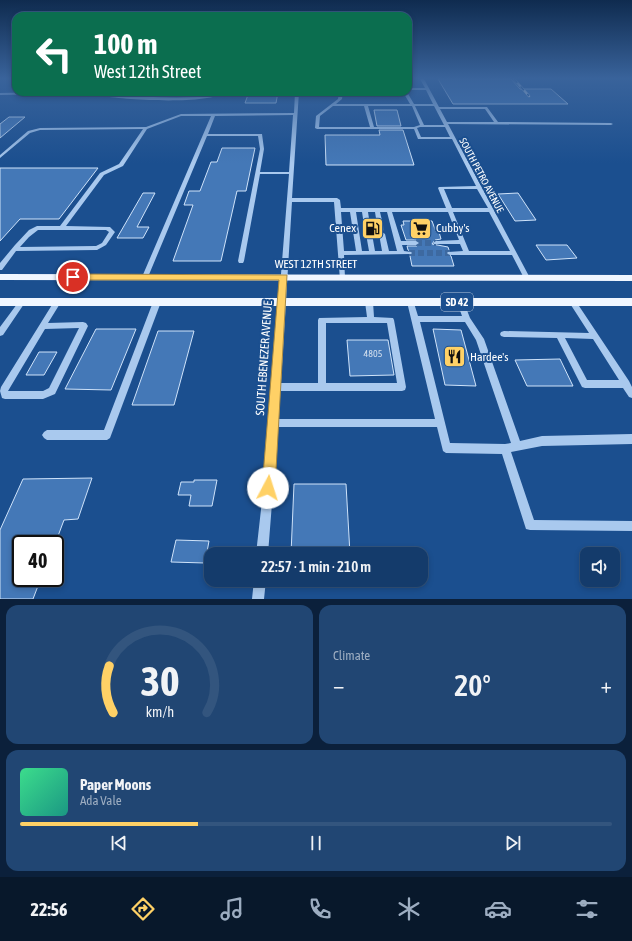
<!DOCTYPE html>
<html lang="en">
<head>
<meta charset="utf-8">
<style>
  body { margin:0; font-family:"Asap Condensed",sans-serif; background:#214673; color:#f1f3f6; height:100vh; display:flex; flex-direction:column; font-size:15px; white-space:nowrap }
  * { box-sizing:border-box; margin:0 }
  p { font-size:13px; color:#9dadc1 }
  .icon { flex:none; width:22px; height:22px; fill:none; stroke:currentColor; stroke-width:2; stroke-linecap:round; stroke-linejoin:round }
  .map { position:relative; height:599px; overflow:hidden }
  .sheet { display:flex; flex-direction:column; gap:6px; padding:6px; background:#0b203b; flex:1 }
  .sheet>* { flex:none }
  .guide { position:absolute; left:12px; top:12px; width:400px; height:84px; border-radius:12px; box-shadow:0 2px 6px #0003,0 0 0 1px #33557e; background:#0b6e4f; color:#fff; overflow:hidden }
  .controls { position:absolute; left:580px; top:547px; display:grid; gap:8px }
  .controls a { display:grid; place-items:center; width:40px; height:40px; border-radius:8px; background:#143b6b; box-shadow:0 2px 6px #0003,0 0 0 1px #33557e; font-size:20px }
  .speed { position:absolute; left:12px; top:535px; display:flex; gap:8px; font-size:20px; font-weight:700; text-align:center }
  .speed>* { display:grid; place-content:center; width:52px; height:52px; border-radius:50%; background:#143b6b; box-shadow:0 2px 6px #0003,0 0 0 1px #33557e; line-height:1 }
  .speed .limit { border:2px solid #111; border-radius:6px; background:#fff; color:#111 }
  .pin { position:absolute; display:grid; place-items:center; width:34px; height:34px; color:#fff; margin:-17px; border:2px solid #fff; border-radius:50%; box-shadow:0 1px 4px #0007 }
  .me { position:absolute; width:44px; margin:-22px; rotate:5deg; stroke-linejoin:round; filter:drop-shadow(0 0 3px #0008) }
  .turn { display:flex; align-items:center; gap:14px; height:84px; padding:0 16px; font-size:18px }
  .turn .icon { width:52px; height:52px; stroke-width:2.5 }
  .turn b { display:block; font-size:28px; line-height:34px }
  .big { font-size:30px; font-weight:600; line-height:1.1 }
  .sheet .widget { flex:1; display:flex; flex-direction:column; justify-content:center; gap:6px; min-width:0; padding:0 14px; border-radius:12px; background:#214673 }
  .sheet .dial { align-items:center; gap:0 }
  .dial svg { height:104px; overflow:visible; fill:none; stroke:#33557e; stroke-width:7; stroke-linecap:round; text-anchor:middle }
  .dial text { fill:#f1f3f6; stroke:none }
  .song { display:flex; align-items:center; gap:12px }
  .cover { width:48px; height:48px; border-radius:6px; background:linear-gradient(135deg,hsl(150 70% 55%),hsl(170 70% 35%)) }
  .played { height:4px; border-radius:2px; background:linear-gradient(90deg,#ffd166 30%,#33557e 30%) }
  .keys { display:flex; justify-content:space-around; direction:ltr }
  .heat { display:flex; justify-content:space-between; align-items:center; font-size:22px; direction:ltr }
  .sheet .tiles { flex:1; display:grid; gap:6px; grid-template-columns:1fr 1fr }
  .widget:last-child { grid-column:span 2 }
  .trip { position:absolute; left:204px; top:547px; width:224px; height:40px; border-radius:12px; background:#143b6b; box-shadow:0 2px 6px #0003,0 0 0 1px #33557e; font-weight:600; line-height:40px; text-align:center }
  .tab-bar { display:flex; height:64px; justify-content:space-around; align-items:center; background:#08182b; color:#9dadc1 }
  .tab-bar .icon { width:28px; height:28px }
  .tab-bar .on { color:#ffd166 }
  .tab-bar b { font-size:18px; color:#f1f3f6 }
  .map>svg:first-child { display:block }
  .building { fill:#4478b7; stroke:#cfe3fa }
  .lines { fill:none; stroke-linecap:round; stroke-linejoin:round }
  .minor-tunnel { stroke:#3d69a0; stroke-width:6; stroke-dasharray:6 3; stroke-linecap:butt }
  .minor { fill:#a9c9ee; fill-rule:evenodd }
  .major { fill:#f0f6ff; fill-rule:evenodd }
  .rail-casing { stroke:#fff; stroke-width:2.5 }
  .rail { stroke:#1b4f8f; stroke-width:1.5; stroke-dasharray:5; stroke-linecap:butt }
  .route { fill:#ffd166; stroke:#a68842 }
  .labels { text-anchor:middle; stroke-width:4; stroke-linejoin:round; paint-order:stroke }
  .far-street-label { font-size:10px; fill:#fff; stroke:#1b4f8f }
  .number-label { font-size:10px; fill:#d0dded }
  .shield { fill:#1b4f8f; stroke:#bbcadd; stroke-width:1 }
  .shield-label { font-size:11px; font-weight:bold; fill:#fff }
  .poi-label { font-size:12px; fill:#fff; stroke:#1b4f8f; text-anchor:start }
  .street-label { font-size:12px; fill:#fff; stroke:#1b4f8f }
</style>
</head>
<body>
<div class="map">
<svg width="632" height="599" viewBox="0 0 632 599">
  <rect width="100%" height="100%" fill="#1b4f8f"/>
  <!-- building -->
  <path class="building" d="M438,79H511L520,89H551L568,104H453Z
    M249,92H278L276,103H245Z
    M374,110H397L401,126H377Z
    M9,117H25L0,138V124Z
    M379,130H403L414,165H326L325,135H380Z
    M222,148H255L246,191H237L221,261H173L193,205H184L189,191H200L211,162H217Z
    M0,168H98L59,219H20L0,241Z
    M143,193H155L137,227H149L143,238H117Z
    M518,193L536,220L515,221L498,194Z
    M403,221H432L436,232H439L441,239L435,240L432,244L448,247L449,250L446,253L451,256L454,266H412L410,256L414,253L408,250L407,246H417L420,243L416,240H406L401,225H404Z
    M536,245H567L577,258L546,260Z
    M96,329H136L111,390L65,389Z
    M433,329L461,330L476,386L445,385Z
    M158,331H194L174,405H132Z
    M347,340H388L394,375L350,376Z
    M39,352H57L44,375H26Z
    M560,359L573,386H527L515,360Z
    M92,478L78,519L64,520L55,544H21V578H41L33,599H0V530L23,479Z
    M194,480H217L212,506H189L191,495H178L181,482H194Z
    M294,484H346L350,554H291Z
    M176,540L209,541L205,563L171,562Z"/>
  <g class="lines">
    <!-- minor-tunnel -->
    <path class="minor-tunnel" d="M367,225L369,234
      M380,225L382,234
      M416,243H436
      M409,253H450"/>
    <!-- minor -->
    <path class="minor" d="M420,79H424L439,107H487L498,122L611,123L613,124L611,125L448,124L530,278L527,280H525L512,255H450L448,254L447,253L448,252L463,251L460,244H434L433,243L436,241L459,240L448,212H392L401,241H416L419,243L416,245H402L404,251L411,252L412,253L411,254L344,255L345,278L342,280H340L334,202H292L281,383H318V320L319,318L367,317L365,302L369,299L373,302L374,317L393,318L394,320L406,387L405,390L402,391H280L278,419H435L407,302L411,299L413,300L418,316H462L457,302L461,299L463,300L470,318L484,339L520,441L542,436L632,434V444L542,446L511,452L534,520L632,521V531L530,530L526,529L502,454L446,453L443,451L437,427H278L268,554H256L265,474L289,174H260L244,261L243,263H239L238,261L260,149L258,136H207L148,277L145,279H143L142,277L211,116H181L147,129L123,166L104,175L66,226L110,227L115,232L106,245L97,250L16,251L2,270H0V263L15,245L29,230L37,226H60L100,173L119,164L143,129L40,130L30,133L0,158V155L28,131L40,128L146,127L181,114L294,113L295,92H299L292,198H337L340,200L341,208H446L438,188L439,187L476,186L452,139H418L414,129H317L315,128L316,116L338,99L339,92H343L342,99L336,104H410L403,92H407L414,104H433L426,90H408V88H425ZM333,106H364L370,127H319L320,116ZM368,106H412L420,125L414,127H374ZM415,106H434L444,125H424ZM440,109H485L494,122H447ZM293,115L289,172H260L264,149L262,134H208L215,116ZM420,127H445L450,137H421L417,128ZM444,189H477L488,208H452ZM341,212H350L356,251H344ZM356,212H362L364,225L367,227L370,225L368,212H375L377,225L380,227L383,225L380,212H387L397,251H389L385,234L382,232L379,234L382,251H375L372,234L369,232L366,234L369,251H362ZM453,212H489L510,251H469ZM38,230H106L109,232L102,243L96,246L20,247L29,237ZM420,322H465L476,340L511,443L505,444L450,443ZM326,323H387L397,383H326Z
      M48,92H106V94L114,95C142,97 171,98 199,97C209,96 218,92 227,92C206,105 128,100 103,96L102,93L0,95V93Z
      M22,299L24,300L26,302L24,304L3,335L0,336V327L20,300Z
      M57,299L61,302L48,323L83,322L86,323L88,326L55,394L43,399H5L2,398L0,391L1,387L55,300ZM79,328L49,388L43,391H8L45,329Z
      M157,299L161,302L110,438L107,440H47L44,438L42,435L44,432L47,430H104L153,302Z
      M573,299L575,300L629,381L632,387V398L629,397L623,388H585L582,387L557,338L504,337L501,336L500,334L501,332L504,331L589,333L569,302ZM565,338L593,339L619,380H587Z
      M254,580H266L264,599H252Z"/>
    <!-- major -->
    <path class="major" d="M0,274L632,275V281L0,280Z
      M0,298H632V306H0Z"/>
    <defs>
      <path id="rail" d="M514,79L529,96"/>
    </defs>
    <!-- rail casing -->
    <use href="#rail" class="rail-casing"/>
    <!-- rail -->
    <use href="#rail" class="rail"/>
  </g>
  <!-- sky -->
  <linearGradient id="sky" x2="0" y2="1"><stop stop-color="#0f2b4f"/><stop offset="0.48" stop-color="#39639b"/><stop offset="1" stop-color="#39639b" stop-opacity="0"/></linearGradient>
  <rect width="632" height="163" fill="url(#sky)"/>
  <!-- route -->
  <path class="route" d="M73,274L287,275L275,488L273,492L268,494L264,492L262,488L279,280H73L68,277Z"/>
  <!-- icons -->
  <defs>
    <symbol id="fuel-square" viewBox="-11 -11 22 22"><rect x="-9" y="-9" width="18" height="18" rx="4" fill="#ffd166" stroke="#1b4f8f"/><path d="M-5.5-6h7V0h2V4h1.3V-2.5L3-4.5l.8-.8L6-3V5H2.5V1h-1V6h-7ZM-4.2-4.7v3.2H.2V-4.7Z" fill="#111"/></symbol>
    <symbol id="supermarket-square" viewBox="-11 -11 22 22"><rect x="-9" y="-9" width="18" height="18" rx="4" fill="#ffd166" stroke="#1b4f8f"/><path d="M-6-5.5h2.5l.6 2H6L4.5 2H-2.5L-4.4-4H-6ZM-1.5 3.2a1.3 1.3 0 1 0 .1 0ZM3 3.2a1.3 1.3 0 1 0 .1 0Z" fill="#111"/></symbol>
    <symbol id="restaurant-square" viewBox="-11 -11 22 22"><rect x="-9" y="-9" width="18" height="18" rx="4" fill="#ffd166" stroke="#1b4f8f"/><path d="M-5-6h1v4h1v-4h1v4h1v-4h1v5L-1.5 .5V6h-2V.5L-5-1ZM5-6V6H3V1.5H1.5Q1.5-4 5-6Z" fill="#111"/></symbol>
  </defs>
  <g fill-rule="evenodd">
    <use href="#fuel-square" x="360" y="216" width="25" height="25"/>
    <use href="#supermarket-square" x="408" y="216" width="25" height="25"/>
    <use href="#restaurant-square" x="442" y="344" width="25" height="25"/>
  </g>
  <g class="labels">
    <!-- far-street labels -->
    <g class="far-street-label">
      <text transform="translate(482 175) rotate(62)" y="4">SOUTH PETRO AVENUE</text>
    </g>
    <!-- number labels -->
    <g class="number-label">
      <text x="373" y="357">4805</text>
    </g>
    <!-- shield labels -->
    <rect class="shield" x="441" y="293" width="32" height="18" rx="3"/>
    <g class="shield-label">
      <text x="457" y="306">SD 42</text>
    </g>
    <!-- poi labels -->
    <g class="poi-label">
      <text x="356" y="232" text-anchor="end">Cenex</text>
      <text x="436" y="232">Cubby's</text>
      <text x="470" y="361">Hardee's</text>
    </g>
    <!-- street labels -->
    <g class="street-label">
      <text x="316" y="268">WEST 12TH STREET</text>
      <text transform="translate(264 358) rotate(-86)" y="4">SOUTH EBENEZER AVENUE</text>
    </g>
  </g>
</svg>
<div class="controls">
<a><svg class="icon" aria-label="sound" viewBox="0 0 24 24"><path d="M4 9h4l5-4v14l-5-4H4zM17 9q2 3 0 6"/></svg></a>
</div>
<div class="speed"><div class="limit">40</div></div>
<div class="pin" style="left:73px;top:277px;background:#d93025"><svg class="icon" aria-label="arrive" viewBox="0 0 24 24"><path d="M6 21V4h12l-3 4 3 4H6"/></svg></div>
<svg class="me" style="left:268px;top:488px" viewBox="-20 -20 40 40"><circle r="19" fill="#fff"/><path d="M0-13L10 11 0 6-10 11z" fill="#ffd166"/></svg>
<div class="trip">22:57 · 1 min · 210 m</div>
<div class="guide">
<div class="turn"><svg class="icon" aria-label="left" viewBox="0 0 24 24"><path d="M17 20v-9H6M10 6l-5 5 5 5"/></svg><div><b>100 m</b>West 12th Street</div></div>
</div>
</div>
<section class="sheet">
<div class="tiles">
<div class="widget dial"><svg viewBox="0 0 100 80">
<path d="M14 69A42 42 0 1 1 86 69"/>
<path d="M14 69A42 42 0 0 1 11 33" stroke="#ffd166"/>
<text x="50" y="56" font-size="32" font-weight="700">30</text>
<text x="50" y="72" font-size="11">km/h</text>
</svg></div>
<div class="widget"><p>Climate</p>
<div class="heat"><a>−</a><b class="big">20°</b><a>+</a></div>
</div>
<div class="widget">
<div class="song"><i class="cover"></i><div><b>Paper Moons</b><p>Ada Vale</p></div></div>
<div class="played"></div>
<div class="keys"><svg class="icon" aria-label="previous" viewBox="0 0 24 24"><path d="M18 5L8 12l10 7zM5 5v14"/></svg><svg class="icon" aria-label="pause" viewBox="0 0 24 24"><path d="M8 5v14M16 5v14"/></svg><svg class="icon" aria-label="next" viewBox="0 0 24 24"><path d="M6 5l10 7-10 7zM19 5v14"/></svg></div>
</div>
</div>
</section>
<nav class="tab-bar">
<b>22:56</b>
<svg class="icon on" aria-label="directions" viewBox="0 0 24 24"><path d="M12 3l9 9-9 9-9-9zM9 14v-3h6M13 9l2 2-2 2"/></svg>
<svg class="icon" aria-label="music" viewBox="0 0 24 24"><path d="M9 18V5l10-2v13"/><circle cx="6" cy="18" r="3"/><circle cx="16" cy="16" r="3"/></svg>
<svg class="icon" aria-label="phone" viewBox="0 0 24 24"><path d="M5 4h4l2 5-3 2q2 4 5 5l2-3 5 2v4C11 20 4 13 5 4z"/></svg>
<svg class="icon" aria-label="climate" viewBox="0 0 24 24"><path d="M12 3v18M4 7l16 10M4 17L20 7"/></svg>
<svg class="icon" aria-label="car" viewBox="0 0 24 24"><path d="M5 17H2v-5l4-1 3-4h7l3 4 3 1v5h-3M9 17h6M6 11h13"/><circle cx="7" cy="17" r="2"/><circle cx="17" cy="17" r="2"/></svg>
<svg class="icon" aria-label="filters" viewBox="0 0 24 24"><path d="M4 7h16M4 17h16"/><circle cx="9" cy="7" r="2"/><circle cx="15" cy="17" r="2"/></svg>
</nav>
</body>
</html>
